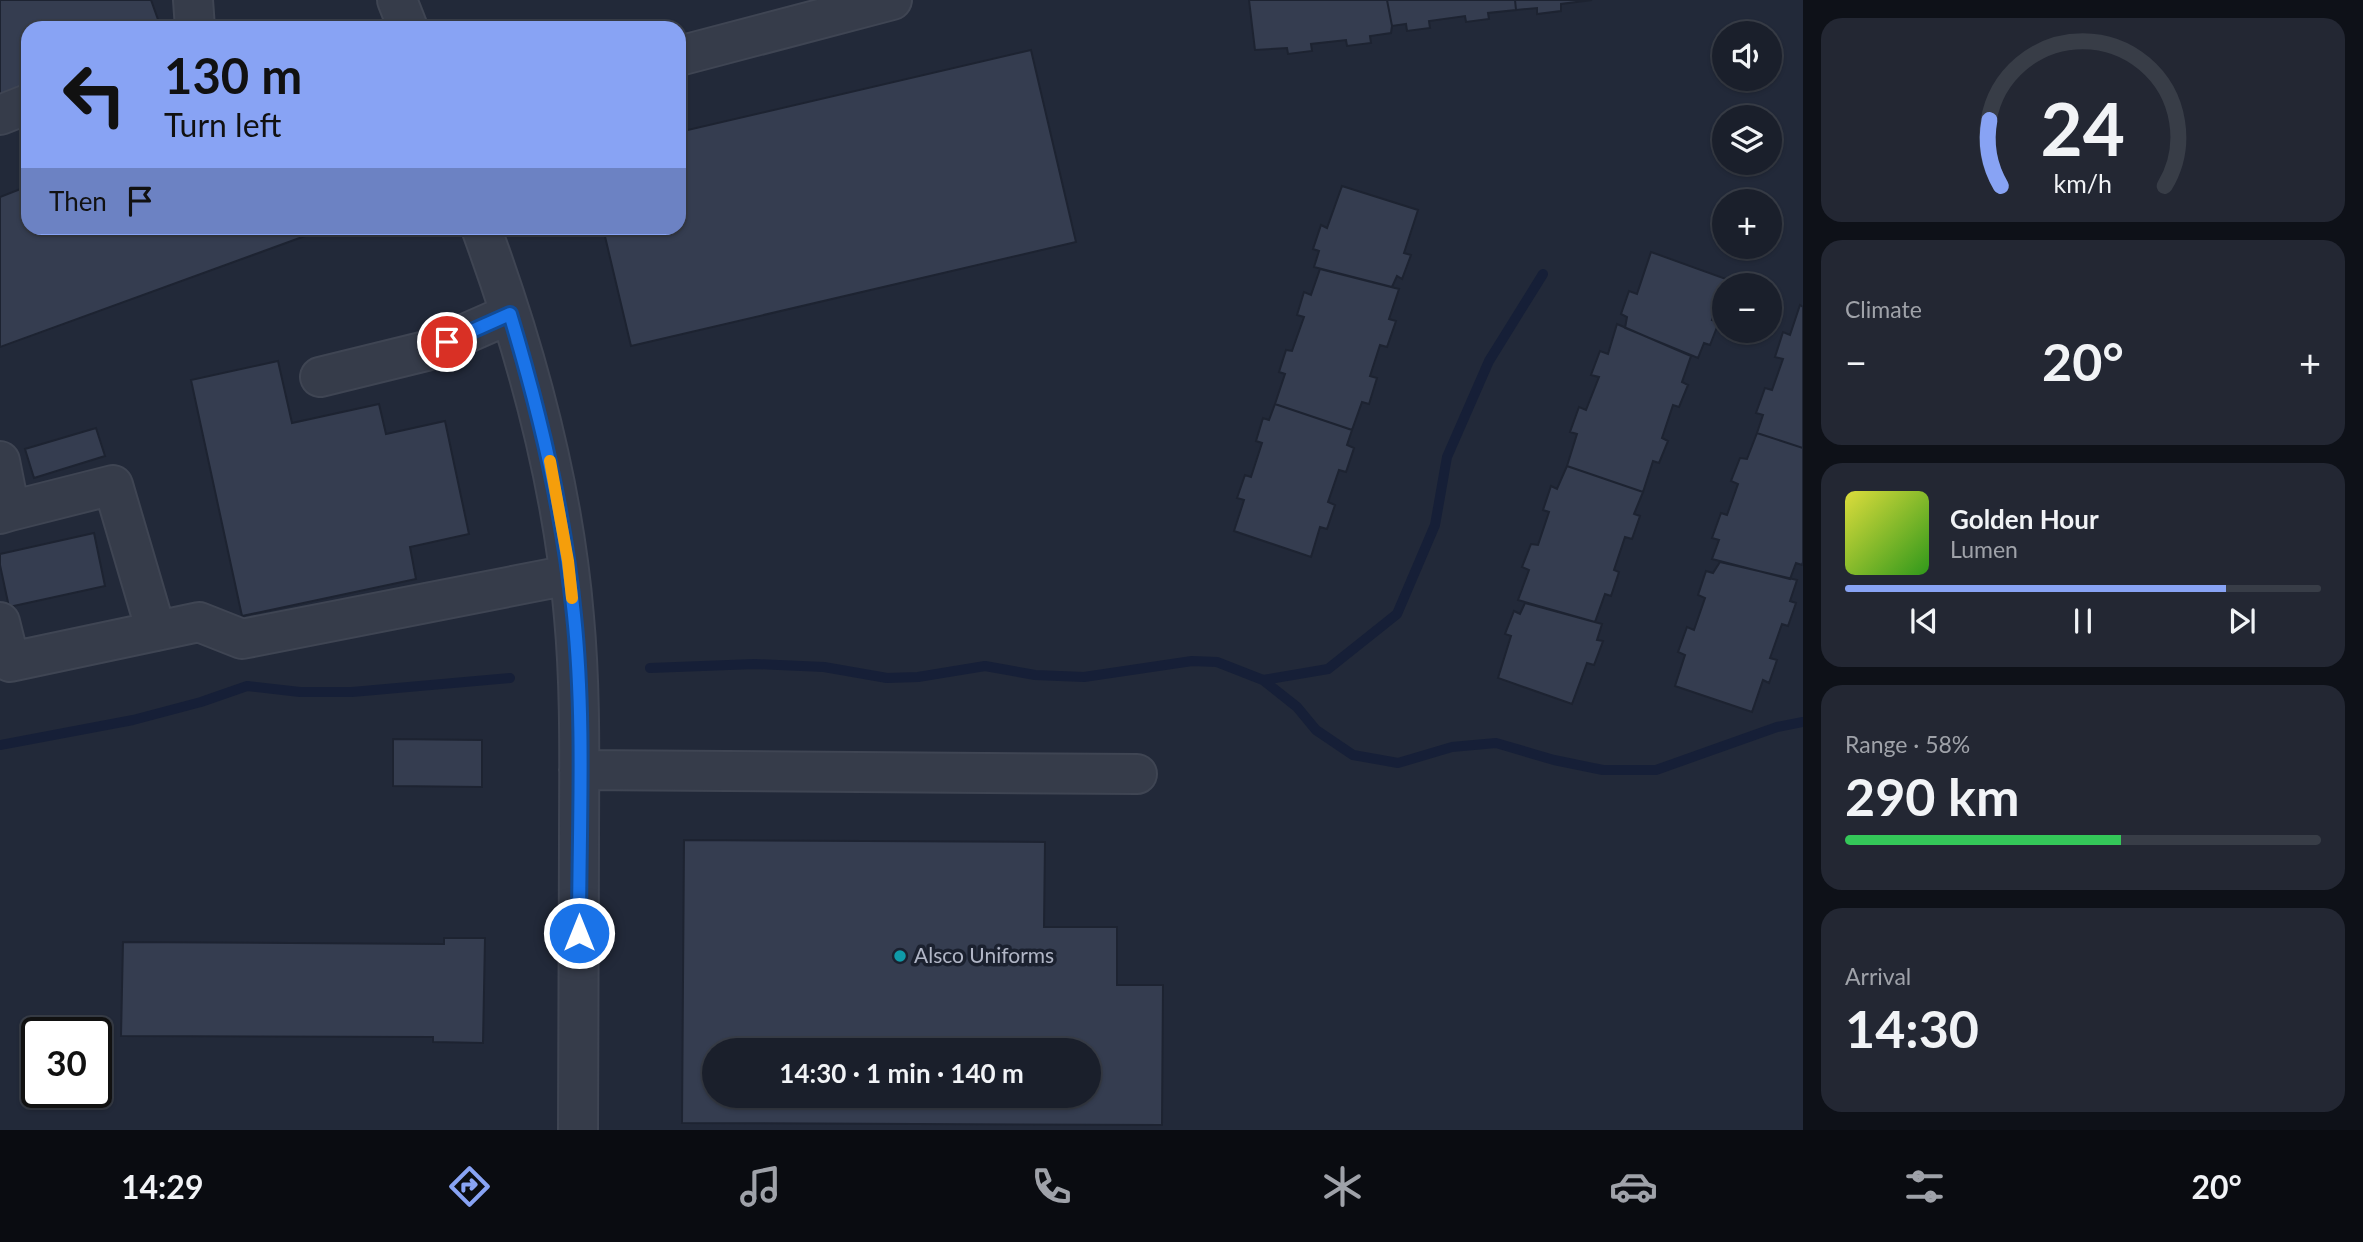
<!DOCTYPE html>
<html lang="en">
<head>
<meta charset="utf-8">
<style>
  body { margin:0; font-family:Lato,sans-serif; background:#232733; color:#f1f3f6; height:100vh; display:flex; flex-direction:column; font-size:26px; white-space:nowrap }
  * { box-sizing:border-box; margin:0 }
  p { font-size:23px; color:#9fa2a9 }
  .icon { flex:none; width:38px; height:38px; fill:none; stroke:currentColor; stroke-width:2; stroke-linecap:round; stroke-linejoin:round }
  .map { position:relative; flex:1; overflow:hidden }
  .details { display:flex; flex-direction:column; gap:18px; padding:18px; background:#0e1118; width:560px }
  .details>* { flex:none }
  .top-card { position:absolute; left:21px; top:21px; width:665px; height:214px; border-radius:21px; box-shadow:0 2px 5px #0004,0 0 0 2px #383d47; background:#88a3f4; color:#111; overflow:hidden }
  .controls { position:absolute; left:1712px; top:21px; display:grid; gap:14px }
  .controls a { display:grid; place-items:center; width:70px; height:70px; border-radius:50%; background:#1a1f2b; box-shadow:0 2px 5px #0004,0 0 0 2px #383d47; font-size:35px }
  .speed { position:absolute; left:21px; top:1017px; display:flex; gap:14px; font-size:35px; font-weight:700; text-align:center }
  .speed>* { display:grid; place-content:center; width:91px; height:91px; border-radius:50%; background:#1a1f2b; box-shadow:0 2px 5px #0004,0 0 0 2px #383d47; line-height:1 }
  .speed .limit { border:4px solid #111; border-radius:10px; background:#fff; color:#111 }
  .pin { position:absolute; display:grid; place-items:center; width:60px; height:60px; color:#fff; margin:-30px; border:4px solid #fff; border-radius:50%; box-shadow:0 2px 7px #0007 }
  .me { position:absolute; width:77px; margin:-38px; rotate:0deg; stroke-linejoin:round; filter:drop-shadow(0 0 5px #0008) }
  .turn { display:flex; align-items:center; gap:24px; height:147px; padding:0 28px; font-size:32px }
  .turn .icon { width:91px; height:91px; stroke-width:2.5 }
  .turn b { display:block; font-size:49px; line-height:60px }
  .then { display:flex; align-items:center; height:66px; padding:0 28px; background:#0003; gap:14px; font-size:26px }
  .big { font-size:52px; font-weight:700; line-height:1.1 }
  .details .card { flex:1; display:flex; flex-direction:column; justify-content:center; gap:10px; min-width:0; padding:0 24px; border-radius:21px; background:#232733 }
  .details .dial { align-items:center; gap:0 }
  .dial svg { height:182px; overflow:visible; fill:none; stroke:#383d47; stroke-width:7; stroke-linecap:round; text-anchor:middle }
  .dial text { fill:#f1f3f6; stroke:none }
  .song { display:flex; align-items:center; gap:21px }
  .cover { width:84px; height:84px; border-radius:10px; background:linear-gradient(135deg,hsl(60 70% 55%),hsl(110 70% 35%)) }
  .played { height:7px; border-radius:4px; background:linear-gradient(90deg,#88a3f4 80%,#383d47 80%) }
  .keys { display:flex; justify-content:space-around; direction:ltr }
  .heat { display:flex; justify-content:space-between; align-items:center; font-size:38px; direction:ltr }
  .charge { height:10px; border-radius:5px; background:linear-gradient(90deg,#34c759 58%,#383d47 0) }
  .trip { position:absolute; left:702px; top:1038px; width:399px; height:70px; border-radius:35px; background:#1a1f2b; box-shadow:0 2px 5px #0004,0 0 0 2px #383d47; font-weight:700; line-height:70px; text-align:center }
  .tabs { display:flex; height:112px; justify-content:space-around; align-items:center; background:#0a0c11; color:#9fa2a9 }
  .tabs .icon { width:49px; height:49px }
  .tabs .on { color:#88a3f4 }
  .tabs b { font-size:32px; color:#f1f3f6 }
  main { display:flex; flex:1; min-height:0 }
  .map>svg:first-child { display:block }
  .lines { fill:none; stroke-linecap:round; stroke-linejoin:round }
  .stream { stroke:#161f37; stroke-width:10 }
  .building { fill:#353d50; stroke:#1d2331; stroke-width:2; fill-rule:evenodd }
  .minor-casing { stroke:#3f4553; stroke-width:42 }
  .minor { stroke:#363c4a; stroke-width:38 }
  .route-casing { stroke:#114b97; stroke-width:18 }
  .route { stroke:#1a73e8; stroke-width:12 }
  .slow { stroke:#f59e0b; stroke-width:12 }
  .culture-dot { fill:#0f9aa8; stroke:#1b212f; stroke-width:2.5 }
  .labels { text-anchor:middle; stroke-width:7; stroke-linejoin:round; paint-order:stroke }
  .poi-label { font-size:21px; fill:#b1b6c6; stroke:#1b212f; text-anchor:start }
</style>
</head>
<body>
<main>
<div class="map">
<svg width="1803" height="1130" viewBox="0 0 1803 1130">
  <rect width="100%" height="100%" fill="#222939"/>
  <g class="lines">
    <!-- stream -->
    <path class="stream" d="M650,668L755,664L824,667L887,678L918,677L985,666L1035,675L1084,677L1192,661L1217,662L1263,680L1297,707L1316,730L1353,755L1398,763L1452,747L1496,743L1554,760L1603,770H1656L1777,727L1803,722
      M1263,680L1328,669L1397,614L1435,525L1447,457L1489,361L1543,274
      M0,745L133,720L201,702L247,686L300,692H352L510,678"/>
  </g>
  <!-- building -->
  <path class="building" d="M0,0H151L161,28H28V95L0,105Z
    M1249,0H1387L1392,26L1391,33L1370,36L1371,43L1347,46L1346,40L1311,44L1312,51L1288,54L1287,48L1255,50Z
    M1387,0H1515L1516,10L1488,13L1489,19L1466,22L1465,16L1429,21L1430,28L1407,31L1406,24L1392,26Z
    M1515,0H1592L1561,4V11L1537,14V8L1516,10Z
    M1031,50L1076,242L631,346L603,228H679V132Z
    M28,186V228H327L0,347V197Z
    M1342,186L1418,210L1404,253L1411,255L1402,279L1397,276L1392,287L1314,267L1319,251L1313,249L1321,225L1327,228Z
    M1651,252L1726,279L1712,320L1719,322L1710,345L1704,343L1698,358L1625,328L1627,317L1621,314L1629,291L1637,294Z
    M1320,269L1399,289L1389,319L1396,321L1387,347L1380,345L1370,376L1377,378L1369,404L1362,402L1352,430L1275,404L1285,374L1279,372L1286,350L1292,351L1304,317L1297,315L1304,292L1311,295Z
    M1800,305L1803,307V448L1757,433L1763,415L1756,413L1765,388L1772,390L1783,359L1775,357L1783,332L1790,335Z
    M1617,324L1691,356L1682,382L1688,385L1679,407L1673,405L1662,438L1668,441L1659,463L1653,461L1643,492L1567,466L1577,434L1570,432L1579,407L1586,410L1599,377L1591,375L1600,351L1608,354Z
    M278,361L292,423L379,404L386,434L445,421L469,534L410,547L416,579L242,616L191,380Z
    M1275,404L1352,430L1347,445L1354,448L1346,472L1339,470L1328,502L1335,505L1327,529L1320,527L1311,557L1234,531L1244,500L1237,498L1245,475L1251,477L1262,443L1256,441L1263,418L1269,420Z
    M96,428L105,456L34,478L25,449Z
    M1757,433L1803,448V562L1802,565L1796,563L1790,579L1712,559L1719,540L1712,538L1721,513L1727,515L1738,484L1731,481L1740,458L1747,459Z
    M1567,466L1643,492L1634,514L1640,516L1632,539L1625,537L1614,570L1619,572L1611,596L1605,594L1595,622L1518,600L1529,570L1522,567L1531,544L1538,545L1549,512L1543,510L1551,486L1557,489Z
    M94,533L105,586L9,607L0,565V554Z
    M1720,562L1797,580L1790,601L1796,603L1788,626L1782,624L1770,658L1777,660L1769,683L1763,680L1752,712L1675,686L1685,655L1678,652L1687,627L1694,630L1705,598L1698,595L1706,571L1713,573Z
    M1525,603L1602,624L1597,640L1603,641L1594,665L1587,663L1572,704L1498,678L1511,636L1505,634L1514,611L1520,614Z
    M393,739L482,740V787L393,786Z
    M684,840L1045,842L1044,927H1117V985H1163L1162,1125L682,1123ZM714,1050H1088V1096H714Z
    M444,938H485L483,1043L433,1042V1037L121,1036L123,942L444,944Z"/>
  <g class="lines">
    <defs>
      <path id="minor" d="M193,0L195,28
        M397,0L408,28
        M679,56L892,0
        M0,115L28,104
        M481,228C527,353 563,484 574,617C581,693 579,769 579,844C579,940 578,1035 578,1130
        M320,377L426,351L510,314
        M0,461L10,511L0,514
        M10,511L113,485L156,631
        M0,622L10,662L199,622L242,639L569,575
        M579,770L1137,774"/>
    </defs>
    <!-- minor casing -->
    <use href="#minor" class="minor-casing"/>
    <!-- minor -->
    <use href="#minor" class="minor"/>
  </g>
  <g class="lines">
    <defs>
      <path id="route" d="M447,342L510,314C540,413 564,512 574,615C585,720 579,828 579,933"/>
    </defs>
    <!-- route casing -->
    <use href="#route" class="route-casing"/>
    <!-- route -->
    <use href="#route" class="route"/>
    <!-- slow -->
    <path class="slow" d="M550,461L568,561L572,598"/>
  </g>
  <!-- markers -->
  <circle class="culture-dot" cx="900" cy="956" r="7"/>
  <g class="labels">
    <!-- poi labels -->
    <g class="poi-label">
      <text x="914" y="963">Alsco Uniforms</text>
    </g>
  </g>
</svg>
<div class="controls">
<a><svg class="icon" aria-label="sound" viewBox="0 0 24 24"><path d="M4 9h4l5-4v14l-5-4H4zM17 9q2 3 0 6"/></svg></a>
<a><svg class="icon" aria-label="layers" viewBox="0 0 24 24"><path d="M12 4l9 5-9 5-9-5zM3 14l9 5 9-5"/></svg></a>
<a>+</a>
<a>−</a>
</div>
<div class="speed"><div class="limit">30</div></div>
<div class="pin" style="left:447px;top:342px;background:#d93025"><svg class="icon" aria-label="arrive" viewBox="0 0 24 24"><path d="M6 21V4h12l-3 4 3 4H6"/></svg></div>
<svg class="me" style="left:579px;top:933px" viewBox="-20 -20 40 40"><circle r="17" fill="#1a73e8" stroke="#fff" stroke-width="3"/><path d="M0-11L8 9 0 5-8 9z" fill="#fff"/></svg>
<div class="trip">14:30 · 1 min · 140 m</div>
<div class="top-card">
<div class="turn"><svg class="icon" aria-label="left" viewBox="0 0 24 24"><path d="M17 20v-9H6M10 6l-5 5 5 5"/></svg><div><b>130 m</b>Turn left</div></div>
<div class="then">Then<svg class="icon" aria-label="arrive" viewBox="0 0 24 24"><path d="M6 21V4h12l-3 4 3 4H6"/></svg></div>
</div>
</div>
<section class="details">
<div class="card dial"><svg viewBox="0 0 100 80">
<path d="M14 69A42 42 0 1 1 86 69"/>
<path d="M14 69A42 42 0 0 1 9 40" stroke="#88a3f4"/>
<text x="50" y="56" font-size="32" font-weight="700">24</text>
<text x="50" y="72" font-size="11">km/h</text>
</svg></div>
<div class="card"><p>Climate</p>
<div class="heat"><a>−</a><b class="big">20°</b><a>+</a></div>
</div>
<div class="card">
<div class="song"><i class="cover"></i><div><b>Golden Hour</b><p>Lumen</p></div></div>
<div class="played"></div>
<div class="keys"><svg class="icon" aria-label="previous" viewBox="0 0 24 24"><path d="M18 5L8 12l10 7zM5 5v14"/></svg><svg class="icon" aria-label="pause" viewBox="0 0 24 24"><path d="M8 5v14M16 5v14"/></svg><svg class="icon" aria-label="next" viewBox="0 0 24 24"><path d="M6 5l10 7-10 7zM19 5v14"/></svg></div>
</div>
<div class="card"><p>Range · 58%</p><b class="big">290 km</b><div class="charge"></div></div>
<div class="card"><p>Arrival</p><b class="big">14:30</b></div>
</section>
</main>
<nav class="tabs">
<b>14:29</b>
<svg class="icon on" aria-label="directions" viewBox="0 0 24 24"><path d="M12 3l9 9-9 9-9-9zM9 14v-3h6M13 9l2 2-2 2"/></svg>
<svg class="icon" aria-label="music" viewBox="0 0 24 24"><path d="M9 18V5l10-2v13"/><circle cx="6" cy="18" r="3"/><circle cx="16" cy="16" r="3"/></svg>
<svg class="icon" aria-label="phone" viewBox="0 0 24 24"><path d="M5 4h4l2 5-3 2q2 4 5 5l2-3 5 2v4C11 20 4 13 5 4z"/></svg>
<svg class="icon" aria-label="climate" viewBox="0 0 24 24"><path d="M12 3v18M4 7l16 10M4 17L20 7"/></svg>
<svg class="icon" aria-label="car" viewBox="0 0 24 24"><path d="M5 17H2v-5l4-1 3-4h7l3 4 3 1v5h-3M9 17h6M6 11h13"/><circle cx="7" cy="17" r="2"/><circle cx="17" cy="17" r="2"/></svg>
<svg class="icon" aria-label="filters" viewBox="0 0 24 24"><path d="M4 7h16M4 17h16"/><circle cx="9" cy="7" r="2"/><circle cx="15" cy="17" r="2"/></svg>
<b>20°</b>
</nav>
</body>
</html>
